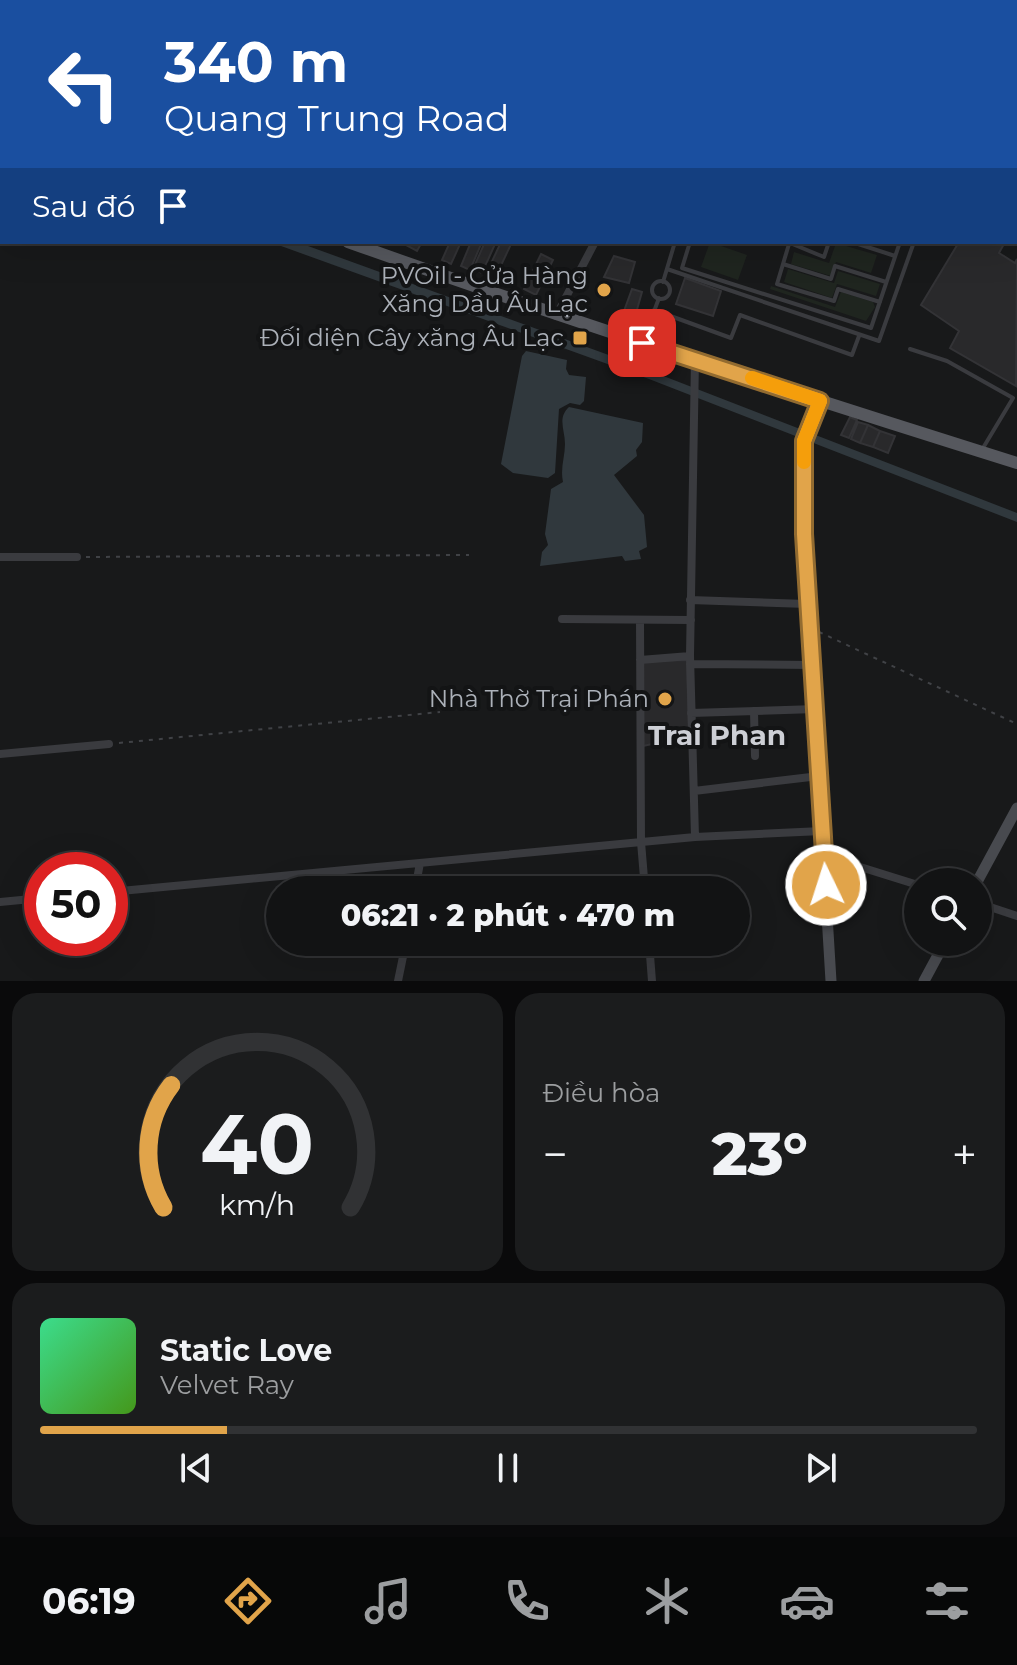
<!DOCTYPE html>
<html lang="vi">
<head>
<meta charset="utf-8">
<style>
  body { margin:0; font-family:Montserrat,sans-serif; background:#1b1c1d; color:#f1f3f6; height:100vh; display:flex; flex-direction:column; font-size:30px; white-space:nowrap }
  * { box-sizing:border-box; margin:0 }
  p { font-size:26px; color:#9c9ea0 }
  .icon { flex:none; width:44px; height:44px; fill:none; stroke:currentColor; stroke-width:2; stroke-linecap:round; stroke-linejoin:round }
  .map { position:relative; height:981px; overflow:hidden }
  .panel { display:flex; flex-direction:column; gap:12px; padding:12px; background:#0a0a0b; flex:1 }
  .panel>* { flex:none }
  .banner { position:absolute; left:0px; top:0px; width:1018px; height:244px; box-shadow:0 8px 32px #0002,0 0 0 2px #313234; background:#1a4fa0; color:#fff; overflow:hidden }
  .tools { position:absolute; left:904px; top:868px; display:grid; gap:16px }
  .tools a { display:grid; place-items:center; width:88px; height:88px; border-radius:50%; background:#121314; box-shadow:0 8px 32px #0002,0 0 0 2px #313234; font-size:40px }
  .speed { position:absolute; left:24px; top:852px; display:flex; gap:16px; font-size:40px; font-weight:700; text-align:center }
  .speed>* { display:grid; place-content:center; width:104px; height:104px; border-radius:50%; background:#121314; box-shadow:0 8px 32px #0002,0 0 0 2px #313234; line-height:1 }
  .speed .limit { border:12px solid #d22; background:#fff; color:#111 }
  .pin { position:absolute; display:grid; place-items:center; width:68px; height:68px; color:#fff; margin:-34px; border-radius:16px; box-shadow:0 4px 12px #0006 }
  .me { position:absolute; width:88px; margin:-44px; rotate:356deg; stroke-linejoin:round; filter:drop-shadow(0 0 6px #0008) }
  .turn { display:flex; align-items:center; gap:28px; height:168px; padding:0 32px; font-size:36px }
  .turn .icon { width:104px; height:104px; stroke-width:2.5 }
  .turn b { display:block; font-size:56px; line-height:68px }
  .then { display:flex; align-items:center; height:76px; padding:0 32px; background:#0003; gap:16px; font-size:30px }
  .big { font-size:60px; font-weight:800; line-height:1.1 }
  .panel .card { flex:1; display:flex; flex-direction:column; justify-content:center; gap:12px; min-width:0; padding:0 28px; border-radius:24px; background:#1b1c1d }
  .panel .dial { align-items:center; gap:0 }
  .dial svg { height:208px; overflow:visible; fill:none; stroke:#313234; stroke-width:7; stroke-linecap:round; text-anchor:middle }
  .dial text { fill:#f1f3f6; stroke:none }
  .song { display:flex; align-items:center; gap:24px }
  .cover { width:96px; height:96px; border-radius:12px; background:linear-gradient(135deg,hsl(150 70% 55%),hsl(100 70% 35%)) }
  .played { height:8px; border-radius:4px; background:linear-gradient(90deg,#e1a44a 20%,#313234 20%) }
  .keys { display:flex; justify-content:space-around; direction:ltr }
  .heat { display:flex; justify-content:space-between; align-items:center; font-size:44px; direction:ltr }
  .panel .tiles { flex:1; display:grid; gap:12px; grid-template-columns:1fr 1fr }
  .card:last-child { grid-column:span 2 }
  .trip { position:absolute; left:266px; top:876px; width:484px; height:80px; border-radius:40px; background:#121314; box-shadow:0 8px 32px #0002,0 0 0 2px #313234; font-weight:800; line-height:80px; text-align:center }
  .tab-bar { display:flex; height:128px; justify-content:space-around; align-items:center; background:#070808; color:#9c9ea0 }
  .tab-bar .icon { width:56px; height:56px }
  .tab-bar .current { color:#e1a44a }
  .tab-bar b { font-size:36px; color:#f1f3f6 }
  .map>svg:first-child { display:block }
  .green { fill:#1f251f }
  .water { fill:#30383d }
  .building { fill:#29292b; stroke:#333336; stroke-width:2 }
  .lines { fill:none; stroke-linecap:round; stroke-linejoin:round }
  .path { stroke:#404246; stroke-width:2; stroke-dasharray:4 6; stroke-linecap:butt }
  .service { stroke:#3a3b3f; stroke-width:4 }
  .minor { stroke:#3a3b3f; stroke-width:8 }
  .secondary { stroke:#484a4f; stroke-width:11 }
  .primary { stroke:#56585e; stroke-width:12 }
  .route-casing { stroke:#926b30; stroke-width:20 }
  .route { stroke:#e1a44a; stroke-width:14 }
  .slow { stroke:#f59e0b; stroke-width:14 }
  .poi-dot { fill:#e1a44a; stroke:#131415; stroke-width:3 }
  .labels { text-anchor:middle; stroke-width:8; stroke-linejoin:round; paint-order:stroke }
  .poi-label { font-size:24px; fill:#acb1b9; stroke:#131415; text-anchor:end }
  .quarter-label { font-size:28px; font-weight:bold; fill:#cdcfd5; stroke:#131415 }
</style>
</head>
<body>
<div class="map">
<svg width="1017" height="981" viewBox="0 0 1017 981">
  <rect width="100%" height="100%" fill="#18191a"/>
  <!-- green -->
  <path class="green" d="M710,242L747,255L738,280L701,267Z
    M836,243L877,255L871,273L836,262L831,276L791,264L794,252L829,263Z
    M788,269L834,283L838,271L880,284L876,296L837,284L832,298L784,282Z
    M771,286L835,307L841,292L873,302L875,307L866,321L770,289Z"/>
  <!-- water -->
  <path class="water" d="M270,242H297L617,358L1017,513V522L649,379Z
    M526,351L567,360L566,369L569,375L586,377L584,401L580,405L570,403L559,409L555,473L548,478L513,473L501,464L522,356Z
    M569,407L643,423L642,442L636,450L637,456L614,475L644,515L647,547L639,551L641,559L625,561L622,556L540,566L542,552L548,545L545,534L551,489L563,482C560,468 565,457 565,444C565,430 557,418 569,407Z"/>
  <!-- building -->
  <path class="building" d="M407,242H422L417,251L406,245Z
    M450,242H461L451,264L442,260Z
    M471,242H482L470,270L461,266Z
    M485,242H496L482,273L473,269Z
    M501,242H512L497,274L488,270Z
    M959,242H1005L999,253L1015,263L1017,259L1016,386L950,348L959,331L921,305Z
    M541,254L553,260L536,295L524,289Z
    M614,256L635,262L629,283L604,277Z
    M685,278L721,291L713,316L676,304Z
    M632,289L642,292L636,313L624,311Z
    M850,417L857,420L849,438L841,435Z
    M858,422L868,425L860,443L851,439Z
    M868,425L880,431L873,447L860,443Z
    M880,431L895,436L888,453L873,447Z
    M687,660L689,736L643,746V661Z"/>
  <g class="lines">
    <!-- path -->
    <path class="path" d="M366,0L367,2
      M550,2L560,0
      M86,557L469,555
      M819,632L1017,724
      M119,743L440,712"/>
    <!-- service -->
    <path class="service" d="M690,242L682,268L871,328L900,242
      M852,242L895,256
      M790,243L824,257L829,242
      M789,244L783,264L831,279L835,266L886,282
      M783,264L777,284L834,301L838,289L880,302
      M667,269L879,341L914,242
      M652 290a9 9 0 1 1 18 0a9 9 0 1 1-18 0Z
      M663,282L675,242
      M654,310L731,338L740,315L852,355L859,336
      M643,341L659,298
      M910,349L947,361L1013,398L983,448"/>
    <!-- minor -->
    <path class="minor" d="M723,2L724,0
      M556,316L595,242
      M0,557H77
      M690,600L807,604
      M562,619L691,620
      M640,621L641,842L645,890
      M640,660L690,656
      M690,664L813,665
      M754,711L755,756
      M691,713L816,709
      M0,754L109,744
      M694,791L819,776
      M695,837L690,656L695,359
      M825,856L918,885
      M415,890L420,863
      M110,892L695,837L822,831
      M0,902L42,898
      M978,903L1017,916
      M649,942L652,981
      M398,981L406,942"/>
    <!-- secondary -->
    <path class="secondary" d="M820,401L804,441V534L831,981
      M977,882L1017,808
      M924,981L945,942"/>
    <!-- primary -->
    <path class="primary" d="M0,118L2,119
      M348,242C570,321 793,393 1017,463"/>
  </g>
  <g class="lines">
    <defs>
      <path id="route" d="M642,343L820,401L804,441V534L826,885"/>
    </defs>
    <!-- route casing -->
    <use href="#route" class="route-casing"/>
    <!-- route -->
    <use href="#route" class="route"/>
    <!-- slow -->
    <path class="slow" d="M752,378L820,401L804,441V462"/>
  </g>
  <!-- markers -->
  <g class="poi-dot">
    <circle cx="604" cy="290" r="8"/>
    <rect x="572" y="330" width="16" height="16" rx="4"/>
    <circle cx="665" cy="699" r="8"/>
  </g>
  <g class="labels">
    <!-- poi labels -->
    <g class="poi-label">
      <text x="588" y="284">PVOil - Cửa Hàng<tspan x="588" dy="28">Xăng Dầu Âu Lạc</tspan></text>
      <text x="564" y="346">Đối diện Cây xăng Âu Lạc</text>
      <text x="649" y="707">Nhà Thờ Trại Phán</text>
    </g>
    <!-- quarter labels -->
    <g class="quarter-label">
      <text x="717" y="745">Trai Phan</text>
    </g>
  </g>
</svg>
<div class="tools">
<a><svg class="icon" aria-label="search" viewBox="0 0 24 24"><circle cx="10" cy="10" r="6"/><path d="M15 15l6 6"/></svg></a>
</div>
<div class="speed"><div class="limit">50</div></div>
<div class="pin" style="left:642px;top:343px;background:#d93025"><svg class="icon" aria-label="arrive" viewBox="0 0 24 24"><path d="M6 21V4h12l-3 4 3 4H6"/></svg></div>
<svg class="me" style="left:826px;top:885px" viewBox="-20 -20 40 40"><circle r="17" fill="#e1a44a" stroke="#fff" stroke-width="3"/><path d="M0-11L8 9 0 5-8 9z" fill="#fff"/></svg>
<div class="trip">06:21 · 2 phút · 470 m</div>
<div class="banner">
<div class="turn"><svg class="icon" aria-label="left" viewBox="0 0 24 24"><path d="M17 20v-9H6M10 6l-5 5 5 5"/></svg><div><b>340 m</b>Quang Trung Road</div></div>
<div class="then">Sau đó<svg class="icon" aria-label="arrive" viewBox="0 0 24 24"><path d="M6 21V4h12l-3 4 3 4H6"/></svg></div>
</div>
</div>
<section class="panel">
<div class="tiles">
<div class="card dial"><svg viewBox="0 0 100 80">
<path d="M14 69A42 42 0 1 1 86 69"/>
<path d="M14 69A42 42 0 0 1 17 22" stroke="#e1a44a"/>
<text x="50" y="56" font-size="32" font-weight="700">40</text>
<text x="50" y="72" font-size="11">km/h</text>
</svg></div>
<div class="card"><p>Điều hòa</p>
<div class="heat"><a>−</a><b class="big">23°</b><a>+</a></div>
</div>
<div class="card">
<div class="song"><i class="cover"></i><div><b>Static Love</b><p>Velvet Ray</p></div></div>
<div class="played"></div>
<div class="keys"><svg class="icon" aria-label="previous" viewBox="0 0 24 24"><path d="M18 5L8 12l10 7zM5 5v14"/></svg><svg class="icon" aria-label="pause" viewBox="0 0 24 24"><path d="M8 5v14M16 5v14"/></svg><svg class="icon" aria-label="next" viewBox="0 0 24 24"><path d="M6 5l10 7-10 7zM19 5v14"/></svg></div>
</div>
</div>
</section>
<nav class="tab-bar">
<b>06:19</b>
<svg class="icon current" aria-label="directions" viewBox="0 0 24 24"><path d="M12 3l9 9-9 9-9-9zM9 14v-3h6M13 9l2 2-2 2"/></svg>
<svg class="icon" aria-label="music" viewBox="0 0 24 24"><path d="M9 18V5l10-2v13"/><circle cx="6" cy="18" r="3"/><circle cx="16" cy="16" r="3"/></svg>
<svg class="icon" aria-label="phone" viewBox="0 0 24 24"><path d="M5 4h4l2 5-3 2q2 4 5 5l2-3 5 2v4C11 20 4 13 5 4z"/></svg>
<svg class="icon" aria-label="climate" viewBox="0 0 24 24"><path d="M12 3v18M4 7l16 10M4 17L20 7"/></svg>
<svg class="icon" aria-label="car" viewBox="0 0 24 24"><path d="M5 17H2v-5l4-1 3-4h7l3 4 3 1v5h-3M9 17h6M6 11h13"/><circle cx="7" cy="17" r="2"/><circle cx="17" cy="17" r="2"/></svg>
<svg class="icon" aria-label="filters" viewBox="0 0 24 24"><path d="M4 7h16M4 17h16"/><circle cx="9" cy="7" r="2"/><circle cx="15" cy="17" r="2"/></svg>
</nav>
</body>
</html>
